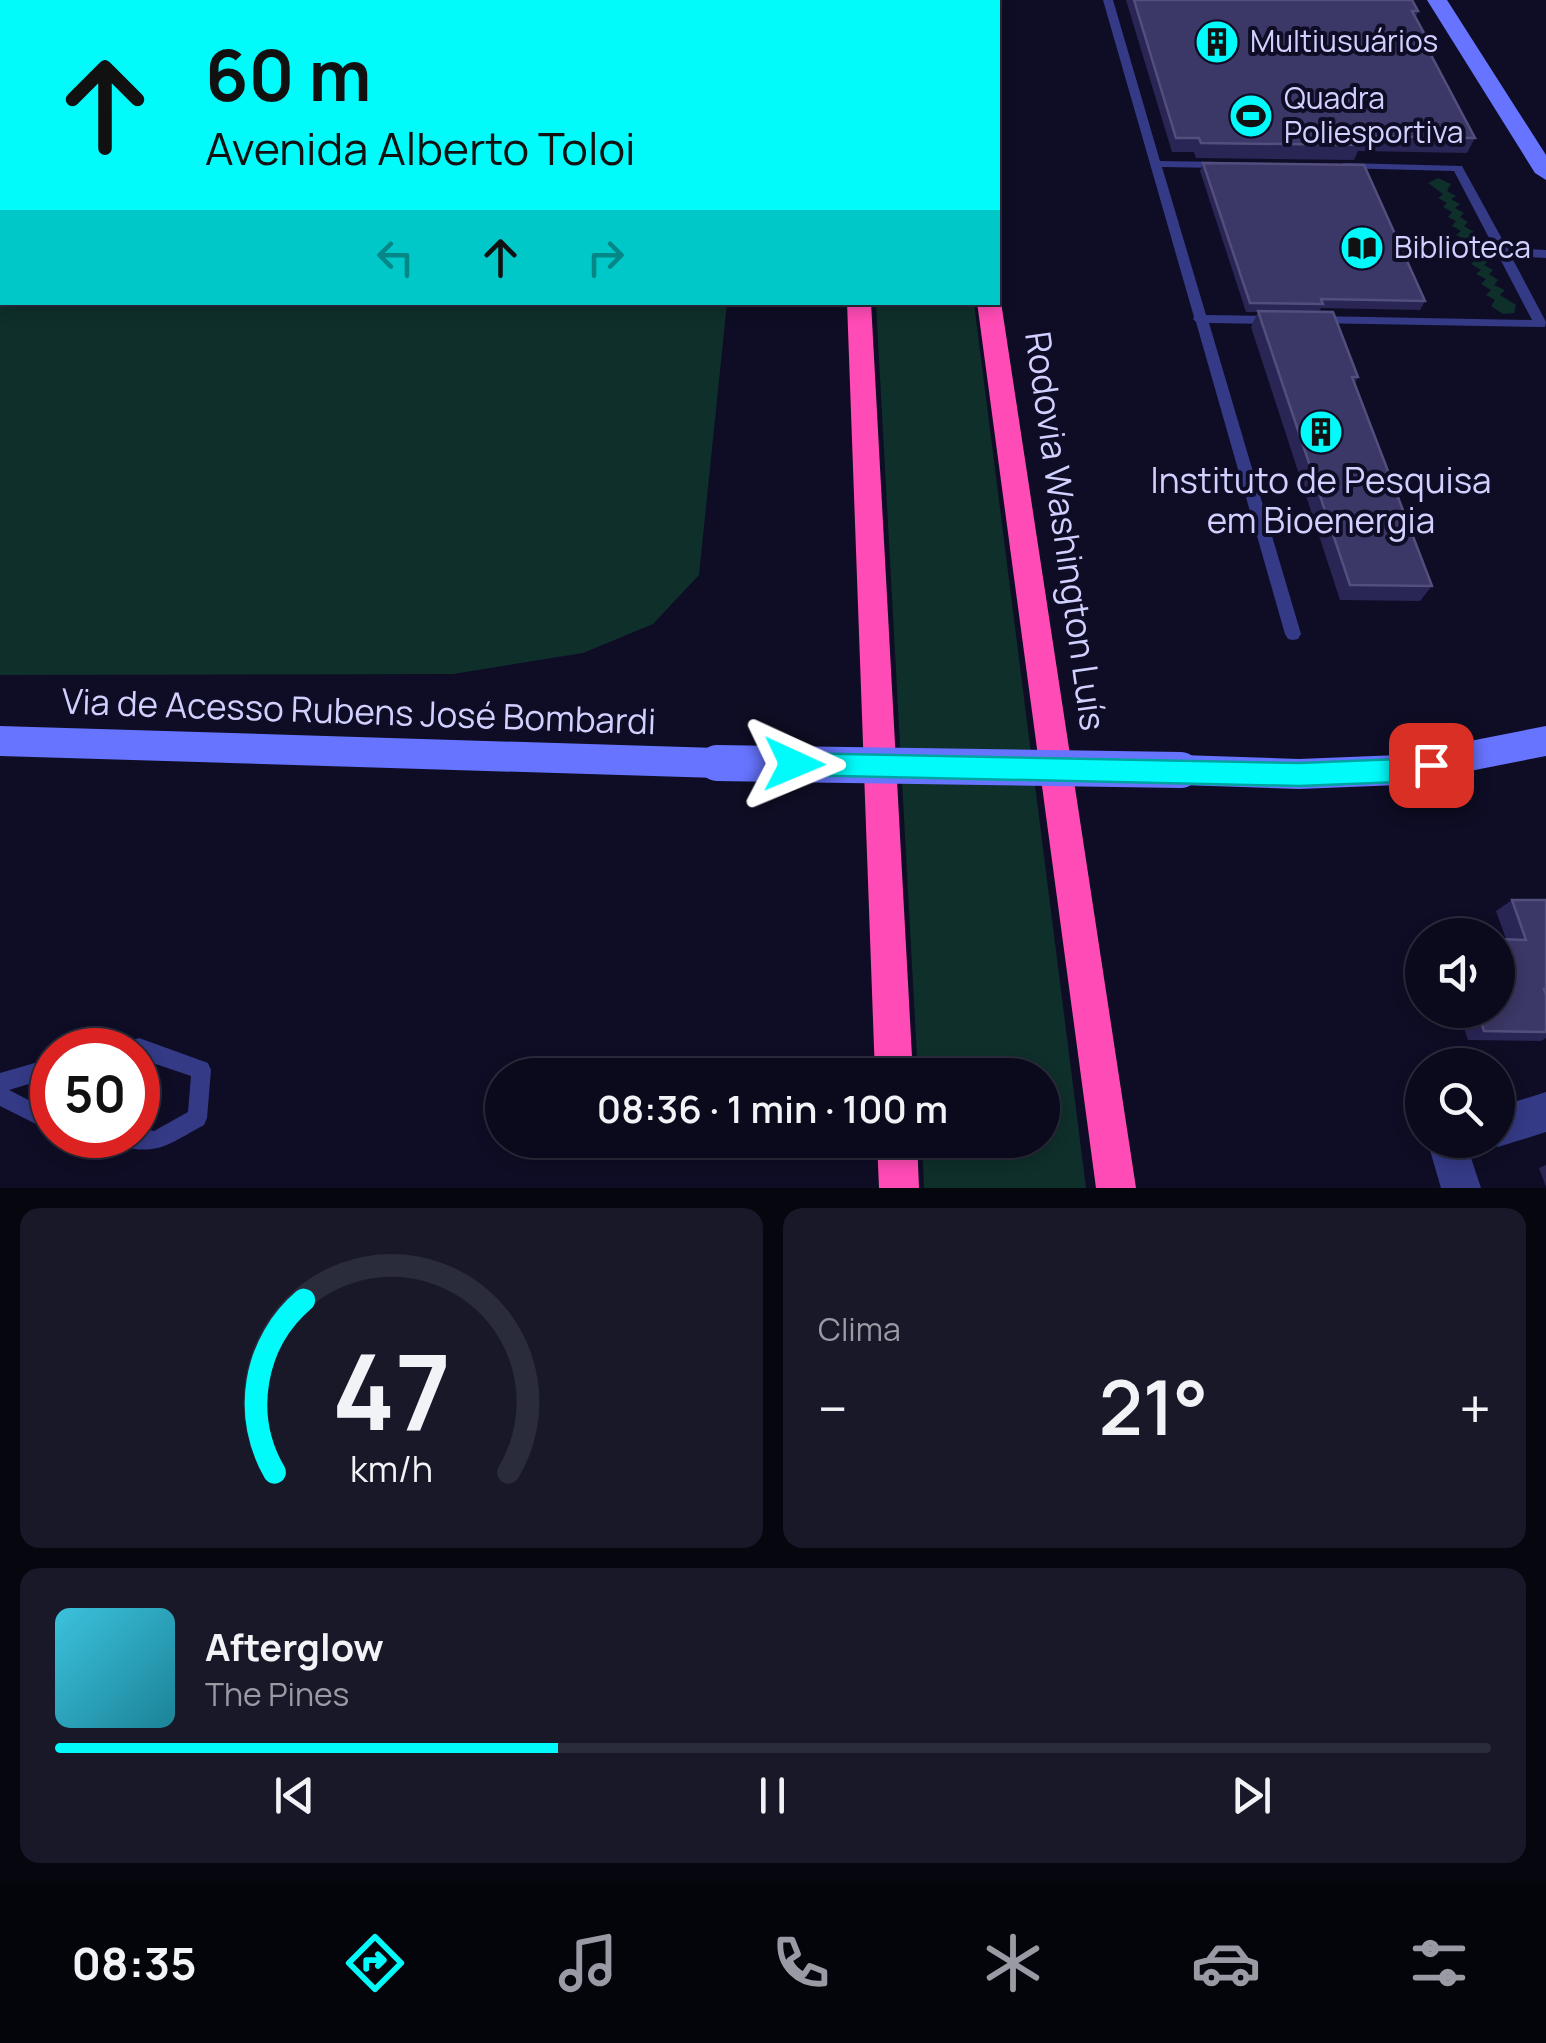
<!DOCTYPE html>
<html lang="pt">
<head>
<meta charset="utf-8">
<style>
  body { margin:0; font-family:Manrope,sans-serif; background:#181829; color:#f1f3f6; height:100vh; display:flex; flex-direction:column; font-size:38px; white-space:nowrap }
  * { box-sizing:border-box; margin:0 }
  p { font-size:32px; color:#999aa3 }
  .icon { flex:none; width:55px; height:55px; fill:none; stroke:currentColor; stroke-width:2; stroke-linecap:round; stroke-linejoin:round }
  .map { position:relative; height:1188px; overflow:hidden }
  .sheet { display:flex; flex-direction:column; gap:20px; padding:20px; background:#06060f; flex:1 }
  .sheet>* { flex:none }
  .guide { position:absolute; left:0px; top:0px; width:1000px; height:305px; box-shadow:0 5px 15px #0003,0 0 0 2px #2a2b3b; background:#00fbfa; color:#111; overflow:hidden }
  .fabs { position:absolute; left:1405px; top:918px; display:grid; gap:20px }
  .fabs a { display:grid; place-items:center; width:110px; height:110px; border-radius:50%; background:#0a0a1c; box-shadow:0 5px 15px #0003,0 0 0 2px #2a2b3b; font-size:50px }
  .speed { position:absolute; left:30px; top:1028px; display:flex; gap:20px; font-size:50px; font-weight:700; text-align:center }
  .speed>* { display:grid; place-content:center; width:130px; height:130px; border-radius:50%; background:#0a0a1c; box-shadow:0 5px 15px #0003,0 0 0 2px #2a2b3b; line-height:1 }
  .speed .limit { border:15px solid #d22; background:#fff; color:#111 }
  .pin { position:absolute; display:grid; place-items:center; width:85px; height:85px; color:#fff; margin:-42px; border-radius:20px; box-shadow:0 5px 15px #0006 }
  .me { position:absolute; width:110px; margin:-55px; rotate:91deg; stroke-linejoin:round; filter:drop-shadow(0 0 8px #0008) }
  .turn { display:flex; align-items:center; gap:35px; height:210px; padding:0 40px; font-size:45px }
  .turn .icon { width:130px; height:130px; stroke-width:2.5 }
  .turn b { display:block; font-size:70px; line-height:85px }
  .lanes { display:flex; align-items:center; height:95px; padding:0 40px; background:#0003; justify-content:center; gap:50px; direction:ltr }
  .lanes .off { opacity:.35 }
  .big { font-size:75px; font-weight:600; line-height:1.1 }
  .sheet .widget { flex:1; display:flex; flex-direction:column; justify-content:center; gap:15px; min-width:0; padding:0 35px; border-radius:20px; background:#181829 }
  .sheet .dial { align-items:center; gap:0 }
  .dial svg { height:260px; overflow:visible; fill:none; stroke:#2a2b3b; stroke-width:7; stroke-linecap:round; text-anchor:middle }
  .dial text { fill:#f1f3f6; stroke:none }
  .song { display:flex; align-items:center; gap:30px }
  .cover { width:120px; height:120px; border-radius:15px; background:linear-gradient(135deg,hsl(190 70% 55%),hsl(190 70% 35%)) }
  .played { height:10px; border-radius:5px; background:linear-gradient(90deg,#00fbfa 35%,#2a2b3b 35%) }
  .keys { display:flex; justify-content:space-around; direction:ltr }
  .heat { display:flex; justify-content:space-between; align-items:center; font-size:55px; direction:ltr }
  .sheet .tiles { flex:1; display:grid; gap:20px; grid-template-columns:1fr 1fr }
  .widget:last-child { grid-column:span 2 }
  .trip { position:absolute; left:485px; top:1058px; width:575px; height:100px; border-radius:50px; background:#0a0a1c; box-shadow:0 5px 15px #0003,0 0 0 2px #2a2b3b; font-weight:600; line-height:100px; text-align:center }
  .dock { display:flex; height:160px; justify-content:space-around; align-items:center; background:#04040b; color:#999aa3 }
  .dock .icon { width:70px; height:70px }
  .dock .on { color:#00fbfa }
  .dock b { font-size:45px; color:#f1f3f6 }
  .map>svg:first-child { display:block }
  .green { fill:#0f2f2b }
  .lines { fill:none; stroke-linecap:round; stroke-linejoin:round }
  .lane { fill:#353a87; fill-rule:evenodd }
  .street { fill:#353a87; fill-rule:evenodd }
  .secondary { fill:#6774ff; fill-rule:evenodd }
  .highway { fill:#ff4bb5; fill-rule:evenodd }
  .secondary-bridge { stroke:#6774ff; stroke-width:36 }
  .wall { fill:#292554 }
  .building { fill:#3b3766; stroke:#524f7e; stroke-width:2.5 }
  .route { fill:#00fbfa; stroke:#00a3a2; stroke-width:2.5 }
  .labels { text-anchor:middle; stroke-width:8; stroke-linejoin:round; paint-order:stroke }
  .far-poi-label { font-size:30px; fill:#d1d0ff; stroke:#0e0d25; text-anchor:start }
  .poi-label { font-size:35px; fill:#d1d0ff; stroke:#0e0d25 }
  .street-label { font-size:35px; fill:#d1d0ff; stroke:#0e0d25 }
</style>
</head>
<body>
<div class="map">
<svg width="1546" height="1188" viewBox="0 0 1546 1188">
  <rect width="100%" height="100%" fill="#0e0d25"/>
  <!-- green -->
  <path class="green" d="M0,0H694L697,2H2V302L727,303L699,575L653,624L583,653L453,674L0,675Z
    M1438,178L1451,184L1447,191L1456,196L1451,199L1460,204L1455,208L1464,213L1460,217L1468,222L1464,226L1474,232L1469,236L1483,251L1478,255L1488,261L1484,265L1493,270L1489,274L1498,280L1494,285L1505,290L1500,295L1516,305L1514,313L1503,314L1491,306L1495,300L1486,295L1491,290L1481,284L1486,279L1476,274L1481,270L1471,264L1475,260L1466,254L1470,250L1462,245L1466,240L1456,235L1461,231L1452,226L1456,221L1448,217L1452,212L1443,207L1447,203L1438,198L1443,194L1428,183Z
    M876,303H974L1086,1188H924L922,1140H1042V1075H918Z"/>
  <g class="lines">
    <!-- lane -->
    <path class="lane" d="M1103,0H1113L1160,161L1221,162L1227,165L1221,168L1162,167L1206,315L1273,316L1279,320L1273,324L1209,323L1301,634L1298,639L1293,640L1288,639L1285,634L1196,322L1193,319L1194,317Z
      M1344,163L1462,166L1507,248L1546,250V258L1511,256L1546,322L1545,327L1312,323L1310,320L1316,316L1532,320L1454,171L1340,168L1338,166Z
      M139,1038L208,1063L211,1070L207,1118L204,1125C167,1145 154,1159 110,1142L107,1135H138V1128L154,1131L188,1112L191,1076L138,1058V1050H122L125,1043Z
      M52,1058V1077L9,1090L52,1112V1132L0,1106V1073Z"/>
    <!-- street -->
    <path class="street" d="M1546,1092V1132L1498,1147L1484,1141L1498,1140V1107Z
      M1427,1140H1472L1468,1149L1481,1188H1441Z"/>
    <!-- secondary -->
    <path class="secondary" d="M1427,0H1447L1546,155V180L1535,173Z
      M0,726L717,748L729,752L734,763L729,774L717,778L0,756Z
      M1546,726V756L1399,785L1299,789L1181,785L1169,781L1164,770L1169,759L1181,755L1299,759L1399,755Z"/>
    <!-- highway -->
    <path class="highway" d="M844,0H864V2H845Z
      M937,0H957L958,2H939Z
      M998,296L1001,302L1136,1188H1096L977,302H998Z
      M847,302H871L913,1075H875Z
      M877,1140H917L919,1188H879Z"/>
    <!-- secondary-bridge -->
    <path class="secondary-bridge" d="M717,763L1181,770"/>
  </g>
  <!-- wall -->
  <path class="wall" d="M1126,0H1412L1418,11L1416,17L1435,53L1432,58L1475,138L1467,153L1358,151L1354,160L1196,158L1194,152H1172Z
    M1203,163L1425,301L1420,310L1321,308L1319,311L1358,377L1355,383L1432,586L1420,601L1340,600L1251,327L1258,312H1246L1200,171Z
    M1512,900H1546V1038L1541,1041L1468,1040L1458,1010H1498L1506,939L1496,911Z
    M1546,1165V1187L1539,1168Z"/>
  <!-- building -->
  <path class="building" d="M1134,0H1412L1418,11H1412L1435,53H1430L1475,138L1356,136L1360,145L1201,143L1199,138H1176Z
    M1203,163L1364,165L1425,301L1321,299L1323,304L1250,303Z
    M1258,311L1333,312L1358,377H1352L1432,586L1350,585Z
    M1512,900H1546V989H1544L1546,995V1032L1484,1031L1477,1010H1498V939L1526,940Z"/>
  <!-- route -->
  <path class="route" d="M794,753L1299,763L1399,759L1431,753L1440,757L1443,765L1440,773L1399,782L1299,786L794,775L785,772L781,764L785,756Z"/>
  <!-- icons -->
  <defs>
    <symbol id="building-disc" viewBox="-11 -11 22 22"><circle r="9.5" fill="#00fbfa" stroke="#0e0d25"/><path d="M-4-6H4V6H1V3H-1V6H-4ZM-2.5-4.3h1.7v1.8h-1.7ZM.8-4.3h1.7v1.8H.8ZM-2.5-1h1.7V.8h-1.7ZM.8-1h1.7V.8H.8Z" fill="#111"/></symbol>
    <symbol id="stadium-disc" viewBox="-11 -11 22 22"><circle r="9.5" fill="#00fbfa" stroke="#0e0d25"/><path d="M0-5a6.5 5 0 1 0 0 10a6.5 5 0 1 0 0-10ZM-3.5-1.8h7v3.6h-7Z" fill="#111"/></symbol>
    <symbol id="library-disc" viewBox="-11 -11 22 22"><circle r="9.5" fill="#00fbfa" stroke="#0e0d25"/><path d="M-6-4Q-3-5.5-.7-3.5V5Q-3 3-6 4ZM6-4Q3-5.5 .7-3.5V5Q3 3 6 4Z" fill="#111"/></symbol>
  </defs>
  <g fill-rule="evenodd">
    <use href="#building-disc" x="1192" y="17" width="50" height="50"/>
    <use href="#stadium-disc" x="1226" y="91" width="50" height="50"/>
    <use href="#library-disc" x="1337" y="223" width="50" height="50"/>
    <use href="#building-disc" x="1296" y="407" width="50" height="50"/>
  </g>
  <g class="labels">
    <!-- far-poi labels -->
    <g class="far-poi-label">
      <text x="1250" y="52">Multiusuários</text>
      <text x="1284" y="109">Quadra<tspan x="1284" dy="34">Poliesportiva</tspan></text>
      <text x="1394" y="258">Biblioteca</text>
    </g>
    <!-- poi labels -->
    <g class="poi-label">
      <text x="1321" y="493">Instituto de Pesquisa<tspan x="1321" dy="40">em Bioenergia</tspan></text>
    </g>
    <!-- street labels -->
    <g class="street-label">
      <text transform="translate(1065 531) rotate(82)" y="12">Rodovia Washington Luís</text>
      <text transform="translate(359 712) rotate(2)" y="12">Via de Acesso Rubens José Bombardi</text>
    </g>
  </g>
</svg>
<div class="fabs">
<a><svg class="icon" aria-label="sound" viewBox="0 0 24 24"><path d="M4 9h4l5-4v14l-5-4H4zM17 9q2 3 0 6"/></svg></a>
<a><svg class="icon" aria-label="search" viewBox="0 0 24 24"><circle cx="10" cy="10" r="6"/><path d="M15 15l6 6"/></svg></a>
</div>
<div class="speed"><div class="limit">50</div></div>
<div class="pin" style="left:1431px;top:765px;background:#d93025"><svg class="icon" aria-label="arrive" viewBox="0 0 24 24"><path d="M6 21V4h12l-3 4 3 4H6"/></svg></div>
<svg class="me" style="left:794px;top:764px" viewBox="-20 -20 40 40"><path d="M0-17L14 15 0 8-14 15z" fill="#00fbfa" stroke="#fff" stroke-width="4"/></svg>
<div class="trip">08:36 · 1 min · 100 m</div>
<div class="guide">
<div class="turn"><svg class="icon" aria-label="ahead" viewBox="0 0 24 24"><path d="M12 20V5M6 11l6-6 6 6"/></svg><div><b>60 m</b>Avenida Alberto Toloi</div></div>
<div class="lanes"><svg class="icon off" aria-label="left" viewBox="0 0 24 24"><path d="M17 20v-9H6M10 6l-5 5 5 5"/></svg><svg class="icon" aria-label="ahead" viewBox="0 0 24 24"><path d="M12 20V5M6 11l6-6 6 6"/></svg><svg class="icon off" aria-label="right" viewBox="0 0 24 24"><path d="M7 20v-9h11M14 6l5 5-5 5"/></svg></div>
</div>
</div>
<section class="sheet">
<div class="tiles">
<div class="widget dial"><svg viewBox="0 0 100 80">
<path d="M14 69A42 42 0 1 1 86 69"/>
<path d="M14 69A42 42 0 0 1 23 16" stroke="#00fbfa"/>
<text x="50" y="56" font-size="32" font-weight="700">47</text>
<text x="50" y="72" font-size="11">km/h</text>
</svg></div>
<div class="widget"><p>Clima</p>
<div class="heat"><a>−</a><b class="big">21°</b><a>+</a></div>
</div>
<div class="widget">
<div class="song"><i class="cover"></i><div><b>Afterglow</b><p>The Pines</p></div></div>
<div class="played"></div>
<div class="keys"><svg class="icon" aria-label="previous" viewBox="0 0 24 24"><path d="M18 5L8 12l10 7zM5 5v14"/></svg><svg class="icon" aria-label="pause" viewBox="0 0 24 24"><path d="M8 5v14M16 5v14"/></svg><svg class="icon" aria-label="next" viewBox="0 0 24 24"><path d="M6 5l10 7-10 7zM19 5v14"/></svg></div>
</div>
</div>
</section>
<nav class="dock">
<b>08:35</b>
<svg class="icon on" aria-label="directions" viewBox="0 0 24 24"><path d="M12 3l9 9-9 9-9-9zM9 14v-3h6M13 9l2 2-2 2"/></svg>
<svg class="icon" aria-label="music" viewBox="0 0 24 24"><path d="M9 18V5l10-2v13"/><circle cx="6" cy="18" r="3"/><circle cx="16" cy="16" r="3"/></svg>
<svg class="icon" aria-label="phone" viewBox="0 0 24 24"><path d="M5 4h4l2 5-3 2q2 4 5 5l2-3 5 2v4C11 20 4 13 5 4z"/></svg>
<svg class="icon" aria-label="climate" viewBox="0 0 24 24"><path d="M12 3v18M4 7l16 10M4 17L20 7"/></svg>
<svg class="icon" aria-label="car" viewBox="0 0 24 24"><path d="M5 17H2v-5l4-1 3-4h7l3 4 3 1v5h-3M9 17h6M6 11h13"/><circle cx="7" cy="17" r="2"/><circle cx="17" cy="17" r="2"/></svg>
<svg class="icon" aria-label="filters" viewBox="0 0 24 24"><path d="M4 7h16M4 17h16"/><circle cx="9" cy="7" r="2"/><circle cx="15" cy="17" r="2"/></svg>
</nav>
</body>
</html>
